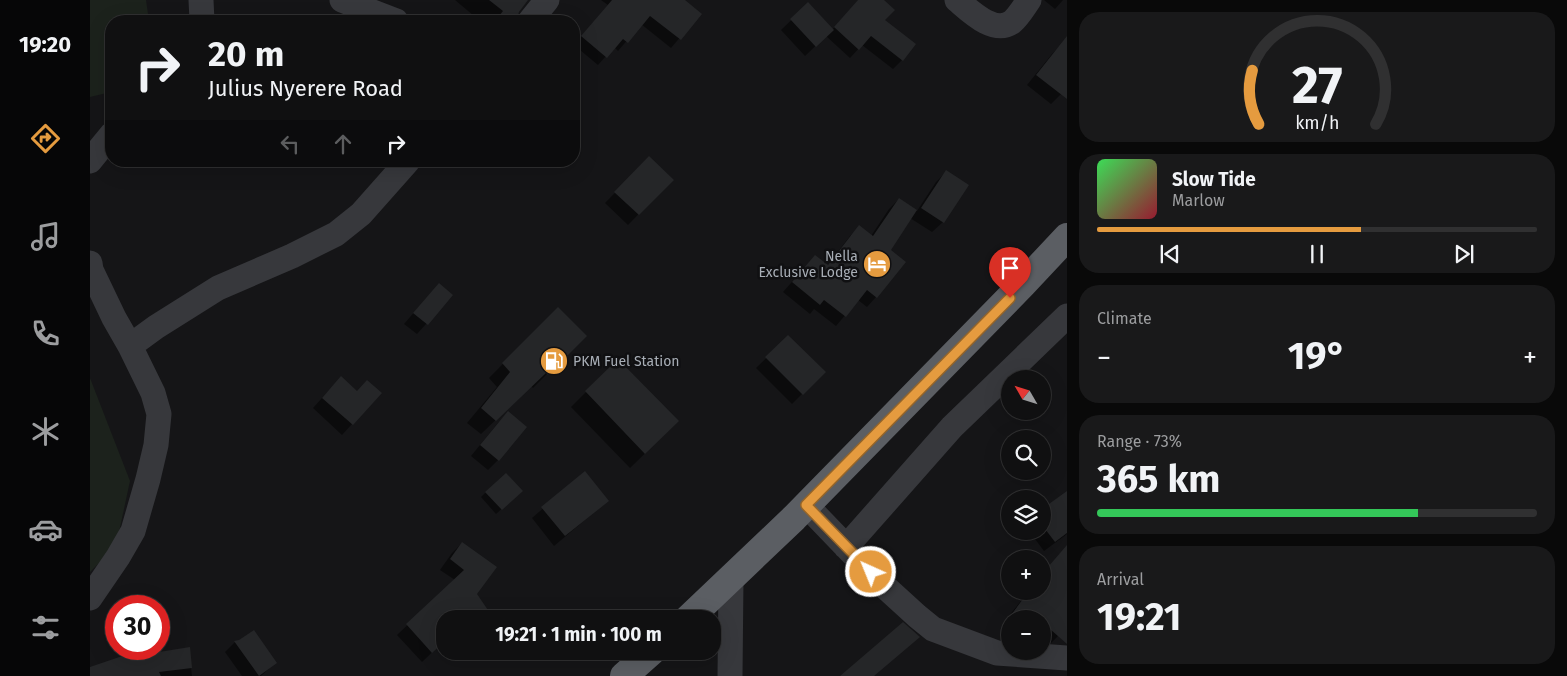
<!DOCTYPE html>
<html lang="en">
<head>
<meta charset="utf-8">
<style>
  body { margin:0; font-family:"Fira Sans",sans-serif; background:#19191a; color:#f1f3f6; height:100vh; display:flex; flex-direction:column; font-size:19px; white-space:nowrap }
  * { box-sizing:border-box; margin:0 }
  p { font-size:16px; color:#9c9d9f }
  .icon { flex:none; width:28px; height:28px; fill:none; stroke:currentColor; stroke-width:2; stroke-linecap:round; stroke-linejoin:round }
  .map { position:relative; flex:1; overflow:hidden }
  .sheet { display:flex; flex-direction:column; gap:12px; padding:12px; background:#090909; width:500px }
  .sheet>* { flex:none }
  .hud { position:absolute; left:15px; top:15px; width:475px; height:152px; border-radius:20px; box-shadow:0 5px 20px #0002,0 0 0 1px #303031; background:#101011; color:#f1f3f6; overflow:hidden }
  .needle { width:32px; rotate:309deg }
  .buttons { position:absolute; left:911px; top:370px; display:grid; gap:10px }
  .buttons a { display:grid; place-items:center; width:50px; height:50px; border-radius:50%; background:#101011; box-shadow:0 5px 20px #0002,0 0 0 1px #303031; font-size:25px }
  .speed { position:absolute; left:15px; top:595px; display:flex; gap:10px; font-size:25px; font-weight:700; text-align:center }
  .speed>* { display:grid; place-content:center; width:65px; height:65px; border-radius:50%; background:#101011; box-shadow:0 5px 20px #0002,0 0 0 1px #303031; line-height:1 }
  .speed .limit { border:8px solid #d22; background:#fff; color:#111 }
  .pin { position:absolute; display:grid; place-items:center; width:42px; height:42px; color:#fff; margin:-51px -21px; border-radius:50% 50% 50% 0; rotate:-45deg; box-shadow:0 0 5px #0007 }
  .pin .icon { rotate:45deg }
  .me { position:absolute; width:55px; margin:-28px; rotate:316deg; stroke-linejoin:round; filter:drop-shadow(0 0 4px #0008) }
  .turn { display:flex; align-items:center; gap:18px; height:105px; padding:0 20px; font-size:22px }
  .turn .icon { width:65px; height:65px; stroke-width:2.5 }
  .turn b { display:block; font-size:35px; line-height:42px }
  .lanes { display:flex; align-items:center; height:48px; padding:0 20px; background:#0003; justify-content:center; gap:25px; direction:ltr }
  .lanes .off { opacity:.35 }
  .big { font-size:38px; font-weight:700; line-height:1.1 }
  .sheet .card { flex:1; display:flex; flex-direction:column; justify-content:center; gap:8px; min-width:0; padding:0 18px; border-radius:20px; background:#19191a }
  .sheet .dial { align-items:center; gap:0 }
  .dial svg { height:130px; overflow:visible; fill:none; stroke:#303031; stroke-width:7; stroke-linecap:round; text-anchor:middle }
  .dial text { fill:#f1f3f6; stroke:none }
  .song { display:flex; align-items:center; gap:15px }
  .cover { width:60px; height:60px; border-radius:8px; background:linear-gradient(135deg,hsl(130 70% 55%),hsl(350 70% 35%)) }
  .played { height:5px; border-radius:2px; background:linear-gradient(90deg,#e59b3f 60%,#303031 60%) }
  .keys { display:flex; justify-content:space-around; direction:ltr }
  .heat { display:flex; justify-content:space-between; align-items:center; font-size:28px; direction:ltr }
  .charge { height:8px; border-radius:4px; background:linear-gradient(90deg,#34c759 73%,#303031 0) }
  .trip { position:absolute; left:346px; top:610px; width:285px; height:50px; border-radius:20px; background:#101011; box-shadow:0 5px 20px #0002,0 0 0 1px #303031; font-weight:700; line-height:50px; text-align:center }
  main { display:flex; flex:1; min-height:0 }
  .tab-bar { display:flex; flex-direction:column; width:90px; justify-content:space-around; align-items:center; background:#060607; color:#9c9d9f }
  .tab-bar .icon { width:35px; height:35px }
  .tab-bar .on { color:#e59b3f }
  .tab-bar b { font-size:22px; color:#f1f3f6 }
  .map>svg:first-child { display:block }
  .green { fill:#1c221c }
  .shadow { fill:#0007 }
  .building { fill:#252628 }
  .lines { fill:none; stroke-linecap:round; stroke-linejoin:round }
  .minor { stroke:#37383c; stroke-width:25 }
  .trunk { stroke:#5b5e63; stroke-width:28 }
  .route-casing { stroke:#956529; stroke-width:12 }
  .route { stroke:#e59b3f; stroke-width:9 }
  .labels { text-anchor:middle; stroke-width:5; stroke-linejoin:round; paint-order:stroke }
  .poi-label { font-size:14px; fill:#a8aeb6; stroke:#101012; text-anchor:end }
</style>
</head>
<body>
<main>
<nav class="tab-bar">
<b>19:20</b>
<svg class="icon on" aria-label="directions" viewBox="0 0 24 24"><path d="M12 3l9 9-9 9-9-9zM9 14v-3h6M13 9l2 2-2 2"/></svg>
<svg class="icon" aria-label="music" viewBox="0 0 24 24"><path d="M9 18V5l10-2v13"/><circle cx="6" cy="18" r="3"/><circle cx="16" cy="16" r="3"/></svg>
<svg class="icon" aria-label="phone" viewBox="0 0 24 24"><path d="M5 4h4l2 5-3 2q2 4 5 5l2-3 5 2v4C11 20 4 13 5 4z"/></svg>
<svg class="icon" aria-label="climate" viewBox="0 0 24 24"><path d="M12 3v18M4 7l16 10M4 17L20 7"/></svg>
<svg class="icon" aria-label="car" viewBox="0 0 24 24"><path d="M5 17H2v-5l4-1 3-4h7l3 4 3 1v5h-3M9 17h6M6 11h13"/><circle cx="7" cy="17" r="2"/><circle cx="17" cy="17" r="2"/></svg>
<svg class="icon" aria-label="filters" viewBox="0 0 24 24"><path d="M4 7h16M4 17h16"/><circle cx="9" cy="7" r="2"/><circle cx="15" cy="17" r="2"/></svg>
</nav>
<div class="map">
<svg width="977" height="676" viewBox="0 0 977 676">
  <rect width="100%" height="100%" fill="#151517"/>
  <!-- green -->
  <path class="green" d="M0,0H56L59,21H21V92L0,97Z
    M0,378L40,481L26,546L0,572Z"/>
  <!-- shadow -->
  <path class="shadow" d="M365,0H437L425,18V21H390Z
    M511,0H593L610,14L581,48L551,24L528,51L524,47L508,65L484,45L518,5Z
    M769,0H792L793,21L812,60L803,69L772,45L760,58L736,36L715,56L691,30L718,4L742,30Z
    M954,0H973L965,9Z
    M972,44L971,94L961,104L937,85L962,54Z
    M559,158L582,180L538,225L515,203Z
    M856,172L877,186L853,222L842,232L820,218L799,251L814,262L786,297L777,307L768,300L746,326L724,309L720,314L693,292L716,266H737L760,236L770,227L781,236L799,209L809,199L827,211L846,182Z
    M339,295H362L327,334L314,324Z
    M468,308L495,336L443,388L441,386L391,434L377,423L407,387L399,378Z
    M698,337L734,372L702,404L666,368Z
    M528,360L573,436L540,468L481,407Z
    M241,388L262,424L252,435L223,408Z
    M418,413L408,460L398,470L381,456L408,423Z
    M494,473L507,510L464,546L442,518Z
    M396,492L426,496L406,514L391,497Z
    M977,494V534L954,551L939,531H952V511Z
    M372,543L405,567L355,619V640L332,662L307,635L365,580L350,570L362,553Z
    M939,591H952L968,636L958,646L952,641V619H920V626L914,622Z
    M145,642H150L185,663L171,676H152L135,652Z
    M57,649H60L62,654L99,649L102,676H0L11,665Z
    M366,651H387L373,661Z"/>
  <!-- building -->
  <path class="building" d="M399,0H438L429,12L426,21H405L413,11Z
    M522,0H595L612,14L591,40L560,16L538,43L533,39L517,58L491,36Z
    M768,0H794L805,10L795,20L826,44L813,61L781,36L769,50L744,27Z
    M718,2L744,30L726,47L700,19Z
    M977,36V99L946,75Z
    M559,156L584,180L549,215L524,192Z
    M856,170L879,185L854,223L831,208Z
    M809,198L827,210L801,250L816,262L787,298L777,290L756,317L734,300L730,305L702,282L725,255L738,265L769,225L783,236Z
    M349,283L363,295L338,325L323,313Z
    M468,307L497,336L458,375L456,373L406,421L391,408L420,372L412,363Z
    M698,335L736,372L713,395L675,357Z
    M528,359L589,421L555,454L495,391Z
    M251,376L267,391L277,380L292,393L263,425L232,398Z
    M418,411L437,427L409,461L390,445Z
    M495,471L519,501L475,536L451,507Z
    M416,473L433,491L412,510L395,492Z
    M977,491V533L965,542L952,525V509Z
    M372,542L407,567L387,594L404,619H355V641L342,653L316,624L374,570L360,559Z
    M977,545V644L952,622V619H918L939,591H952V574Z
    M813,622L830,637L784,676H750Z
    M164,630L187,663L169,676L144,641L149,640Z
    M100,647L102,668L69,672L71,676H0V667L53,649H61L63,653Z"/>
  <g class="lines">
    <!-- minor -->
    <path class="minor" d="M111,0L112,21
      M252,0L306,21
      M867,0C880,11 904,35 922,22C929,16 934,7 939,0
      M440,21L457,0
      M0,161L21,135
      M0,263L1,270L24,318L40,346L63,393L69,414L66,445L58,479L43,531L28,557L0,598
      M40,346L66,327L128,288L202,256L246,234L271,214L318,161
      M716,505L793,585L827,616L843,629L907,653L977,658
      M756,547L862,427L977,316
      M640,676L641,579"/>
    <!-- trunk -->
    <path class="trunk" d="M598,619L704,518L933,284L977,237
      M534,676L562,651"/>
  </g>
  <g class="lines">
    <defs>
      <path id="route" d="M781,572L716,505L920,298"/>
    </defs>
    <!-- route casing -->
    <use href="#route" class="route-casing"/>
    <!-- route -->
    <use href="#route" class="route"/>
  </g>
  <!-- icons -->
  <defs>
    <symbol id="hotel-disc" viewBox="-11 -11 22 22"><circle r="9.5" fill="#e59b3f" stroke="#101012"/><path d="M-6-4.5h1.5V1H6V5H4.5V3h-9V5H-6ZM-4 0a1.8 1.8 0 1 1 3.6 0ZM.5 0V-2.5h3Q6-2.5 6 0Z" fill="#fff"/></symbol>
    <symbol id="fuel-disc" viewBox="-11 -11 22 22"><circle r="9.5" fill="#e59b3f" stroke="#101012"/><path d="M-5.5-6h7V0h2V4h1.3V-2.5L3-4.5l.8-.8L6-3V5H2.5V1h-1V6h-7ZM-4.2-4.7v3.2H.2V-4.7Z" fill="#fff"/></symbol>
  </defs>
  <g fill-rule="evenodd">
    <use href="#hotel-disc" x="771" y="248" width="32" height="32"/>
    <use href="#fuel-disc" x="448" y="345" width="32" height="32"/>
  </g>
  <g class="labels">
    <!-- poi labels -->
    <g class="poi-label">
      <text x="768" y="261">Nella<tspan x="768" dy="16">Exclusive Lodge</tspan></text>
      <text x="483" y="366" text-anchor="start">PKM Fuel Station</text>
    </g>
  </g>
</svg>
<div class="buttons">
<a><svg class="needle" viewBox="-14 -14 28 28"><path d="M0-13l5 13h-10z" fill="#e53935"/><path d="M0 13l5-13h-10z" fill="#9c9d9f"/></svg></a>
<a><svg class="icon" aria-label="search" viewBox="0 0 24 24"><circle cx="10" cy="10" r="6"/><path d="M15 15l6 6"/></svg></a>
<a><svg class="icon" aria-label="layers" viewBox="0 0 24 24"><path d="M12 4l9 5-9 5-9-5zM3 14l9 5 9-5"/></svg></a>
<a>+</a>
<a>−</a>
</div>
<div class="speed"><div class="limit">30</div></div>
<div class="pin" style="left:920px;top:298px;background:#d93025"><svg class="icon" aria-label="arrive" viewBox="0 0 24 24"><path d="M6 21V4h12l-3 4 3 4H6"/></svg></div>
<svg class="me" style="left:781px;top:572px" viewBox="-20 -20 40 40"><circle r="17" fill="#e59b3f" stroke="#fff" stroke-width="3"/><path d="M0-11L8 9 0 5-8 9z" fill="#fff"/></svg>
<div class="trip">19:21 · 1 min · 100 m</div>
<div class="hud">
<div class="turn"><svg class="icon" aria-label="right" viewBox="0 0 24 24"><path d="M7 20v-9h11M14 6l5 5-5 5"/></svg><div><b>20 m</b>Julius Nyerere Road</div></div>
<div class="lanes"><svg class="icon off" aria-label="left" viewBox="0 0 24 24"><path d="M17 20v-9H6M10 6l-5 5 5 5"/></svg><svg class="icon off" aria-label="ahead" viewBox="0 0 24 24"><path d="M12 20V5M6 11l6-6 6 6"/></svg><svg class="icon" aria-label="right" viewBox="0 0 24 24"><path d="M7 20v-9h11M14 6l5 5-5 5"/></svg></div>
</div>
</div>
<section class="sheet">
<div class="card dial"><svg viewBox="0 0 100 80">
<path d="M14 69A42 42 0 1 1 86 69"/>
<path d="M14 69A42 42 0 0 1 10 36" stroke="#e59b3f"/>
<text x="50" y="56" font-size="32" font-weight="700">27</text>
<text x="50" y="72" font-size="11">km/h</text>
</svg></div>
<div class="card">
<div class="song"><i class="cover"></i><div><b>Slow Tide</b><p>Marlow</p></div></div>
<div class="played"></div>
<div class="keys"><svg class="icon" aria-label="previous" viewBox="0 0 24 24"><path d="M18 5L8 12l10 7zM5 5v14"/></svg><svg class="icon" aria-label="pause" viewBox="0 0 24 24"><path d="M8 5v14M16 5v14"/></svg><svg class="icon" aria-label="next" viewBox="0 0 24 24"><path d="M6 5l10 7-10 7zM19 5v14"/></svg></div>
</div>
<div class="card"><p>Climate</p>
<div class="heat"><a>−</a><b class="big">19°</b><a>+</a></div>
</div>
<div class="card"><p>Range · 73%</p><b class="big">365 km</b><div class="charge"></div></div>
<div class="card"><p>Arrival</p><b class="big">19:21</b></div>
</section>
</main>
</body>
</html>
